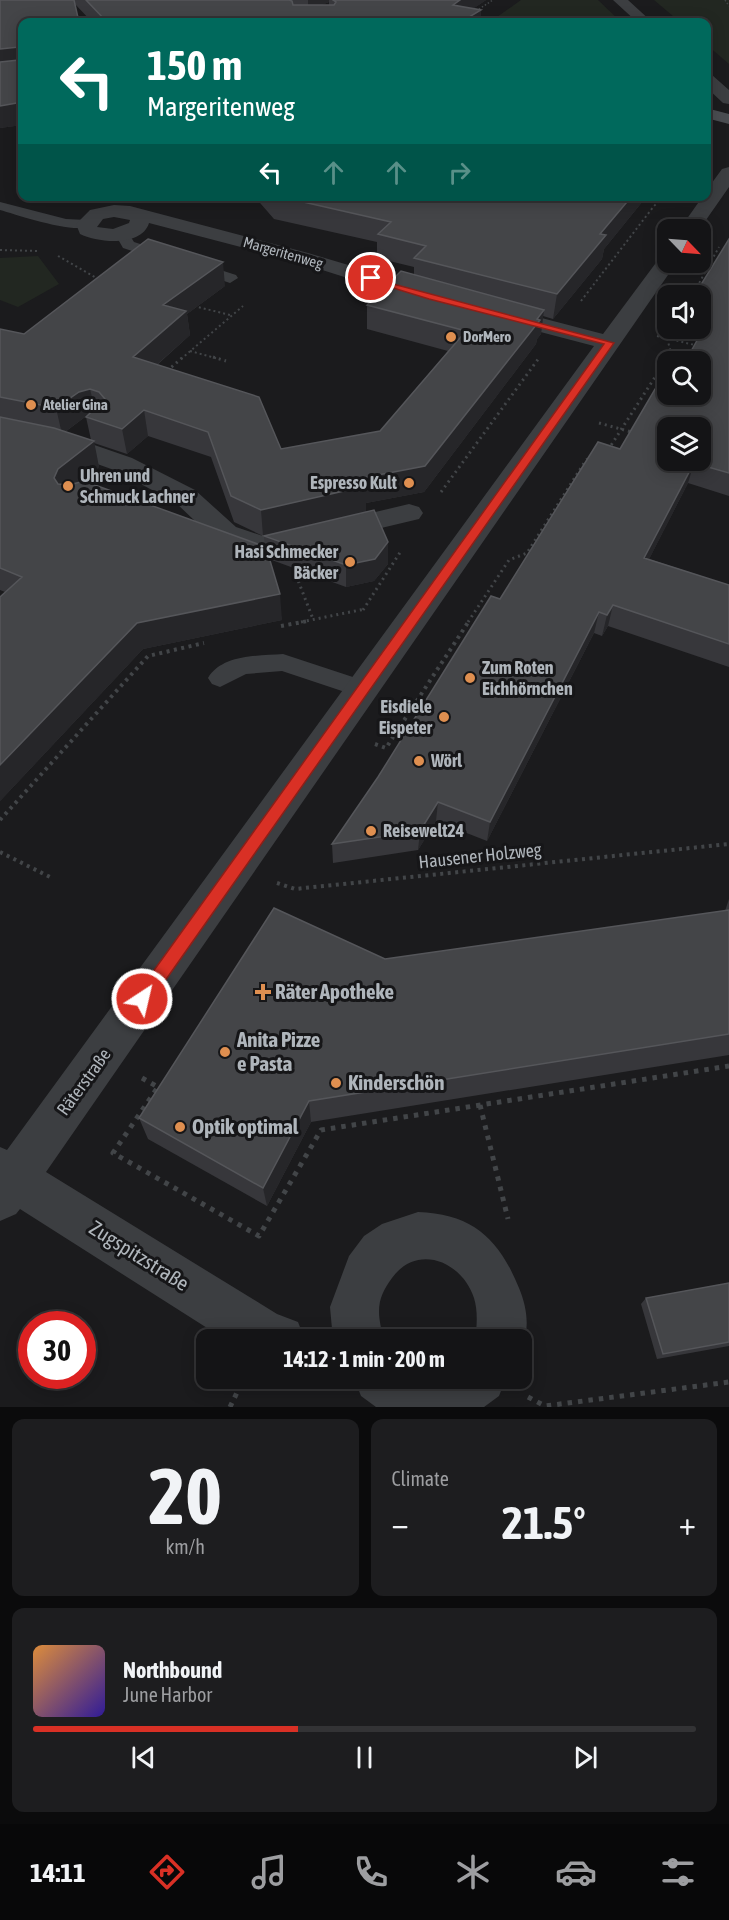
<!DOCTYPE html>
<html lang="en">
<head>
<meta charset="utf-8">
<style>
  body { margin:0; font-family:"Asap Condensed",sans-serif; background:#1d1d1f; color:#f1f3f6; height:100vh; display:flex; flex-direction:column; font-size:22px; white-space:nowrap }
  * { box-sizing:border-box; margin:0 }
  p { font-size:20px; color:#9d9ea1 }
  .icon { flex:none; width:33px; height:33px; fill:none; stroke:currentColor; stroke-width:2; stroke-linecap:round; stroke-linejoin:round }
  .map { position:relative; height:1407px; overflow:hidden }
  .drawer { display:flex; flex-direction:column; gap:12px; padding:12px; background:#0b0b0c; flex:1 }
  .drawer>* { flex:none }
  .banner { position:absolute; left:18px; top:18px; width:693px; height:183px; border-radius:12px; box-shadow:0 3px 15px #0003,0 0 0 2px #333335; background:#00695c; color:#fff; overflow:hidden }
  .needle { width:39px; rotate:115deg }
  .buttons { position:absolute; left:657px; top:219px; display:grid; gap:12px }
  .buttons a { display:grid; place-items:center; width:54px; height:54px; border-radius:12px; background:#141416; box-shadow:0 3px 15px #0003,0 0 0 2px #333335; font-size:30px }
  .speed { position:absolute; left:18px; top:1311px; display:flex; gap:12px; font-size:30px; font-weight:700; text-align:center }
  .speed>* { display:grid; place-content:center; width:78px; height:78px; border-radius:50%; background:#141416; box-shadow:0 3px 15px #0003,0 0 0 2px #333335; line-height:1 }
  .speed .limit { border:9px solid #d22; background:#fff; color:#111 }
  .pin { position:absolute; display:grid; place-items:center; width:51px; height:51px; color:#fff; margin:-26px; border:3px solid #fff; border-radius:50%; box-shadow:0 2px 6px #0007 }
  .me { position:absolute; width:66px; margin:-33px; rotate:35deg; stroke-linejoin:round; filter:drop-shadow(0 0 4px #0008) }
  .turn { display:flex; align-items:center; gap:21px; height:126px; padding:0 30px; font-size:27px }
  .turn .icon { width:78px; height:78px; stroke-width:2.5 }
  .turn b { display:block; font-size:42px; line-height:51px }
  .lanes { display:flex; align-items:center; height:57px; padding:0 30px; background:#0003; justify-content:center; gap:30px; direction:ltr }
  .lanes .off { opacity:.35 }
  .big { font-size:45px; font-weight:700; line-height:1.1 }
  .drawer .tile { flex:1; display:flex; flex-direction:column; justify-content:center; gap:9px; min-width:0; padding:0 21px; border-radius:12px; background:#1d1d1f }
  .drawer .dial { align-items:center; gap:0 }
  .dial b { font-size:78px; line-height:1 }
  .song { display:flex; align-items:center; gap:18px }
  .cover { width:72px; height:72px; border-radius:9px; background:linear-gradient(135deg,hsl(30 70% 55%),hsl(250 70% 35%)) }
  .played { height:6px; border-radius:3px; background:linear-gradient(90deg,#d93025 40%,#333335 40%) }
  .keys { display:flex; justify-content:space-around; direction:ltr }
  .heat { display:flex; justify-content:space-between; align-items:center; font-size:33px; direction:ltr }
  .drawer .tiles { flex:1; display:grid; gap:12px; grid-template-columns:1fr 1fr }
  .tile:last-child { grid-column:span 2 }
  .trip { position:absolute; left:196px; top:1329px; width:336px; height:60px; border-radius:12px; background:#141416; box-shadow:0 3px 15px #0003,0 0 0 2px #333335; font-weight:700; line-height:60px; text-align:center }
  .tab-bar { display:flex; height:96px; justify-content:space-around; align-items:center; background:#080809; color:#9d9ea1 }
  .tab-bar .icon { width:42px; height:42px }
  .tab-bar .current { color:#d93025 }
  .tab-bar b { font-size:27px; color:#f1f3f6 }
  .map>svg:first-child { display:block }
  .green { fill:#222721 }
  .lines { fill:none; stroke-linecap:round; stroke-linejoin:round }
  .path-far4 { stroke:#424548; stroke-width:1.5; stroke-dasharray:1.5 2; stroke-linecap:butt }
  .path-far3 { stroke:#424548; stroke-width:2; stroke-dasharray:2 3; stroke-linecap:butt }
  .path-far2 { stroke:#424548; stroke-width:3; stroke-dasharray:2 4; stroke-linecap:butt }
  .path-far1 { stroke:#424548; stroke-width:4; stroke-dasharray:3 4.5; stroke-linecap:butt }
  .path { stroke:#424548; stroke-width:5; stroke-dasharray:4.5 6; stroke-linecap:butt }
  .lane { fill:#3c3e41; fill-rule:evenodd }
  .street { fill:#3c3e41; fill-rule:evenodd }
  .secondary { fill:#4a4d51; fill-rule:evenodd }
  .wall { fill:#37373b; fill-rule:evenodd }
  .shaded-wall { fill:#262629 }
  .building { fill:#444548; stroke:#55565a; stroke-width:1.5; fill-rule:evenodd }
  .route { fill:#d93025; stroke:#8d1f18; stroke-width:1.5 }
  .poi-dot { fill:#df8f50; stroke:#161618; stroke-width:2 }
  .labels { text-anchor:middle; stroke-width:6; stroke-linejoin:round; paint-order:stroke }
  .far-street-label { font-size:15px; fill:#afb5bb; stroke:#161618 }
  .far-poi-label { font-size:15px; font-weight:bold; fill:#afb5bb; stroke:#161618; text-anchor:start }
  .poi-label { font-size:18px; font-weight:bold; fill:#afb5bb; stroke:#161618; text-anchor:start }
  .street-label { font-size:18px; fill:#afb5bb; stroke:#161618 }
  .near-poi-label { font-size:21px; font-weight:bold; fill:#afb5bb; stroke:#161618; text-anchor:start }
  .near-street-label { font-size:21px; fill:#afb5bb; stroke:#161618 }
</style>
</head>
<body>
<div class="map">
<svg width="729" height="1407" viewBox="0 0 729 1407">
  <rect width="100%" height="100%" fill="#1b1b1d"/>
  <!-- green -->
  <path class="green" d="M521,0H598L621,22H490Z
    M654,0H729V64L707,45L706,22H680Z
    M38,256L59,284L18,307L0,300V258Z"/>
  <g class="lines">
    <!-- path-far4 -->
    <path class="path-far4" d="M725,0L729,6
      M476,11L493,0"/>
    <!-- path-far3 -->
    <path class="path-far3" d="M0,250L39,251
      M58,256L100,280
      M692,296L719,247
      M581,301L654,206L665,196
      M194,306L230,315
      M657,336L699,346
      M190,351L219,359
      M181,359L243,306
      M667,359L671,353L667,338L673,328"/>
    <!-- path-far2 -->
    <path class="path-far2" d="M213,357L226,361
      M167,371L183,357
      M599,423L635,433
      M608,450L668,357
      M441,492L539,358
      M294,570L313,619
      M363,610L401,551
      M301,622L365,609
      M468,622L509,560L527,553L586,460L590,458"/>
    <!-- path-far1 -->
    <path class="path-far1" d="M281,626L308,621
      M375,744L386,748L469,621
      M0,820L148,656L204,643
      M0,852L52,878
      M277,883L295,889L729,844"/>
    <!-- path -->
    <path class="path" d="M142,1078L158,1087L113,1153L259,1236L321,1130L729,1066
      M480,1105L508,1219
      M528,1397L545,1406L729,1382
      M230,1407L244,1378"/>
    <!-- lane -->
    <path class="lane" d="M0,202L66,219L86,220L93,224C81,237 18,215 0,210Z
      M122,230L127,231L134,242L236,275L238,278L230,283L224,281L123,248L115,234Z
      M283,654L371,683L375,689L371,695L363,698L282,671L246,674L220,687L212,684L208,678C222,654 259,656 283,654Z"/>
    <!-- street -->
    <path class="street" d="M613,0H628L652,22H637Z
      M706,73L712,75L729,90V104L723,103L706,87Z
      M729,167V187L699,230H679L703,196H706V191L722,169Z
      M114,205L130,206L308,253L439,292L442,297L439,302L431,304L423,302L294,261L149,223C142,247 98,243 80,234L76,224L90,210ZM114,217L130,220L129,223L113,229L97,227L103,219Z
      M668,254V262H677L46,1172L277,1314L298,1322L305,1340H226L20,1209L16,1214L0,1221V1147L7,1150L594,346L491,319L488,314L491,309L499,307L603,334L661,256Z
      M0,422L77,439L132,458L195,490L236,527L275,540L279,547L275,554L261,557L216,541L175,502L114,470L61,451L0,438Z
      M409,504L419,507L423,513L419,519L335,539L325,536L321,530L325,524Z
      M418,1212C473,1214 499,1239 519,1288C527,1307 530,1328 522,1347V1340H475C477,1326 478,1311 474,1298C462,1261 417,1243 392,1278C384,1289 379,1298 379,1312C379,1321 382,1330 383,1340H333L330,1307L349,1256L364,1236L382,1224Z
      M354,1378H506L499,1396L484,1407H376L361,1396Z"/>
    <!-- secondary -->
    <path class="secondary" d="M706,108L729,114V124L706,118Z"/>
  </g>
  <!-- wall -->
  <path class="wall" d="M0,0H486L474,8L481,10L480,22H92L74,3L22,22V125L0,128ZM329,2V5H321Z
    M254,196H647L604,249L602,259L553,319L543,316L541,334L537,339L536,344L424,492L366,503V512L388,542V564L374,581L346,587L269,559L282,620L143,649L0,801V597L5,592L0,590V329L24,334L225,286L187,314L190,335L157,365L281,449L380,431L448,351L367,329V305L414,275V267L377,258V242L274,219ZM86,417L91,440L65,432L85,417ZM148,436L211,457L234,522L263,536L366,512L264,536L265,547L80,482L99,467L94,443L127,454Z
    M729,239V496L688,483L649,559L729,585V667L608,626L602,636L594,633L487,841L436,821L418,850L333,863L332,844L500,599L620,449L668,392L699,337L679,332L680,328H700V296Z
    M729,899V1055L311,1122L267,1206L148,1139L139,1118L385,959L725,911Z
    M729,1283V1346L657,1359L641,1304L646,1298Z"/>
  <!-- shaded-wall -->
  <path class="shaded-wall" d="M308,0H329V2L308,11Z
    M460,0H486L454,22L453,5Z
    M481,10L480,22H461Z
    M19,47L22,63L0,69V49Z
    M22,102V125L0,128V106Z
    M632,196H647L604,249L602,259L553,319L557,294L600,234Z
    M223,262L225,286L187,314L190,335L137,382L133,357L163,305Z
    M544,310L541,334L537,339L536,344L424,492L366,503V512L263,536L261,510L362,478L537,319Z
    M90,389L96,414L85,417L62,434L56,408L79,392Z
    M144,410L148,436L127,454L122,429Z
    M94,441L99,467L65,495L54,478L58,469Z
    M694,463L688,483L639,579L644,558Z
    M388,542V564L374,581L346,587V565Z
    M280,594L282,620L143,649L0,801V765L137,623Z
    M613,605L608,626L602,636L607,615Z
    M599,612L594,633L487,841L490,822Z
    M438,802L436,821L418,850L420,831Z
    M309,1101L311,1122L267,1206L263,1188Z"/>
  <!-- building -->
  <path class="building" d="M0,0H74L79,22H22V102L0,106V62L19,60V47L0,49Z
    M86,0H289L292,1L293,5H334L336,2L333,0H460L453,5L481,10L461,22H107Z
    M277,196H632L600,234L606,235L557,294L414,258L426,246L378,234L391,222Z
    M148,239L223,262L163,305L186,311L133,357L259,397L281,449L380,431L466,331L367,305L401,271L544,310L537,319L540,320L425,466L362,478L366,486L261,510L231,496L208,432L144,410L122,429L86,417L105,399L99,392L90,389L79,392L56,408L0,397V329L24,334Z
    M729,239V473L694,463L644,558L729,585V644L613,605L607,615L599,612L490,822L438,802L420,831L332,844L378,777L491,596L500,599L598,442L620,449L655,389L668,392V394H700V362H685L709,319L700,317V296H694ZM668,428H700V460H668Z
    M0,417L54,428L94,441L58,469L54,478L58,484L69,485L84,481L266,547L280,594L137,623L0,765V597L22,577L0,568Z
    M374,510L388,542L375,559L346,565L264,536Z
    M274,908L385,959L729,910V1034L309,1101L263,1188L139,1118Z
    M729,1283V1342L663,1354L646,1298Z"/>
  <!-- route -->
  <path class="route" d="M367,277L614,343L148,1005L142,1007L137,1005L134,999L137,994L604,344L429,299L367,280Z"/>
  <!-- markers -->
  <g class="poi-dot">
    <circle cx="451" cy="337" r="6"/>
    <circle cx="31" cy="405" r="6"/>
    <circle cx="409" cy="483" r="6"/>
    <circle cx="68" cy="486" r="6"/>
    <circle cx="350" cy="562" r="6"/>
    <circle cx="470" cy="678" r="6"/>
    <circle cx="444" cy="717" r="6"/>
    <circle cx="419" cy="761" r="6"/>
    <circle cx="371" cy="831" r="6"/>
    <path d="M260 983h6v6h6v6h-6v6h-6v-6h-6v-6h6z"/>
    <circle cx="225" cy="1052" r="6"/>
    <circle cx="336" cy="1083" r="6"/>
    <circle cx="180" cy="1127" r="6"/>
  </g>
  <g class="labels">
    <!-- far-street labels -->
    <g class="far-street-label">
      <text transform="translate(283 253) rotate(16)" y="5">Margeritenweg</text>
    </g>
    <!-- far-poi labels -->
    <g class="far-poi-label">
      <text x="463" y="342">DorMero</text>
      <text x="43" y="410">Atelier Gina</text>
    </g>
    <!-- poi labels -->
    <g class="poi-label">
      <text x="80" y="482">Uhren und<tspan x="80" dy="21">Schmuck Lachner</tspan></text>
      <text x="397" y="489" text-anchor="end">Espresso Kult</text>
      <text x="338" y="558" text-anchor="end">Hasi Schmecker<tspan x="338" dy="21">Bäcker</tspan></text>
      <text x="482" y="674">Zum Roten<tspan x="482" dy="21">Eichhörnchen</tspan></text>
      <text x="432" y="713" text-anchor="end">Eisdiele<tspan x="432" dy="21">Eispeter</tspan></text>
      <text x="431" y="767">Wörl</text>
      <text x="383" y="837">Reisewelt24</text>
    </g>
    <!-- street labels -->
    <g class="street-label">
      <text transform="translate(480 856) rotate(-6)" y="6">Hausener Holzweg</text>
      <text transform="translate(84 1082) rotate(-54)" y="6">Räterstraße</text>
    </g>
    <!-- near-poi labels -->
    <g class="near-poi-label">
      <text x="275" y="999">Räter Apotheke</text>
      <text x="237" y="1047">Anita Pizze<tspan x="237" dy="24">e Pasta</tspan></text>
      <text x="348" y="1090">Kinderschön</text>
      <text x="192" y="1134">Optik optimal</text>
    </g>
    <!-- near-street labels -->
    <g class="near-street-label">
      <text transform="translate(139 1256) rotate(32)" y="7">Zugspitzstraße</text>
    </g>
  </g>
</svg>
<div class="buttons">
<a><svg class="needle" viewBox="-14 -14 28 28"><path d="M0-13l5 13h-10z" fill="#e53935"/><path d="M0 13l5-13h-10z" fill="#9d9ea1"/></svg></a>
<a><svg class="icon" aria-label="sound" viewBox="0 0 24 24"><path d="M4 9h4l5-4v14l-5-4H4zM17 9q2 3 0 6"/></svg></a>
<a><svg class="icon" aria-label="search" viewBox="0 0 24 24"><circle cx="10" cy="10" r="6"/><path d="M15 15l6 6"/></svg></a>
<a><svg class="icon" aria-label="layers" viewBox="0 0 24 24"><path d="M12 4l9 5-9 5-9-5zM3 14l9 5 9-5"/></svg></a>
</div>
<div class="speed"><div class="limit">30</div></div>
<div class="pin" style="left:371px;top:278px;background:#d93025"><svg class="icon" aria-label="arrive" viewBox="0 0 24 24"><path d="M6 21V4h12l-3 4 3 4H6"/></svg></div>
<svg class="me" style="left:142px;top:999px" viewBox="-20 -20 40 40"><circle r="17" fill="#d93025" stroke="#fff" stroke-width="3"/><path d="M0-11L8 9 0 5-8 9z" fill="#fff"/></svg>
<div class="trip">14:12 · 1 min · 200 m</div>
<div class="banner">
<div class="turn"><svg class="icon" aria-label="left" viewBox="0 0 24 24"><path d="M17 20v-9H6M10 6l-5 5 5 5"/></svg><div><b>150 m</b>Margeritenweg</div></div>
<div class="lanes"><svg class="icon" aria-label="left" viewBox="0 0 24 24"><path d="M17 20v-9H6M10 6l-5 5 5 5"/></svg><svg class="icon off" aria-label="ahead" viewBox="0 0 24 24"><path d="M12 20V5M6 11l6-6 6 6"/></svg><svg class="icon off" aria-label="ahead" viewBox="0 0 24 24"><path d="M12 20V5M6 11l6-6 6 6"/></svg><svg class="icon off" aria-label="right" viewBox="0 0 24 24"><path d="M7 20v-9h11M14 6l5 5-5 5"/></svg></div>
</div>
</div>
<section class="drawer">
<div class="tiles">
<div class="tile dial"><b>20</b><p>km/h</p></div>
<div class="tile"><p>Climate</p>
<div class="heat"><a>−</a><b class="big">21.5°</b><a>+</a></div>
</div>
<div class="tile">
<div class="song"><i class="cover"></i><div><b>Northbound</b><p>June Harbor</p></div></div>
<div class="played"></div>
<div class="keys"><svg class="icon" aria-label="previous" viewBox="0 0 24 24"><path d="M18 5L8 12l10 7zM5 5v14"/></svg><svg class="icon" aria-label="pause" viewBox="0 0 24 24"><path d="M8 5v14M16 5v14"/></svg><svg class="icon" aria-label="next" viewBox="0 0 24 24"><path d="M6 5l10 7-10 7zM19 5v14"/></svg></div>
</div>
</div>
</section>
<nav class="tab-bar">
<b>14:11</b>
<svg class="icon current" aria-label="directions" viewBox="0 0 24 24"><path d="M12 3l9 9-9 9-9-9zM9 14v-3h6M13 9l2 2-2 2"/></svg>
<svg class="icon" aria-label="music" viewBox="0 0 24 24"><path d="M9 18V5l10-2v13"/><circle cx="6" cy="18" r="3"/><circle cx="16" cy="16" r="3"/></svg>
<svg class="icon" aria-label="phone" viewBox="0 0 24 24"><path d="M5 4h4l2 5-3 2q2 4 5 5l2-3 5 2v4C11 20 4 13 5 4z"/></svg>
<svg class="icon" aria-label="climate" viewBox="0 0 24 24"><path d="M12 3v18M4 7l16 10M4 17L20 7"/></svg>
<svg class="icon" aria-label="car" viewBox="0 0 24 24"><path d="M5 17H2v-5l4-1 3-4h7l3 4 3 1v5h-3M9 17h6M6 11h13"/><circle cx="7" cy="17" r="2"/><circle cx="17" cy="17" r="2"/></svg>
<svg class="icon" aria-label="filters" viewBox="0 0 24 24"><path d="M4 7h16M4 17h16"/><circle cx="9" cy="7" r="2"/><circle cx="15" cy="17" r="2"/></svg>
</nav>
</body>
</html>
